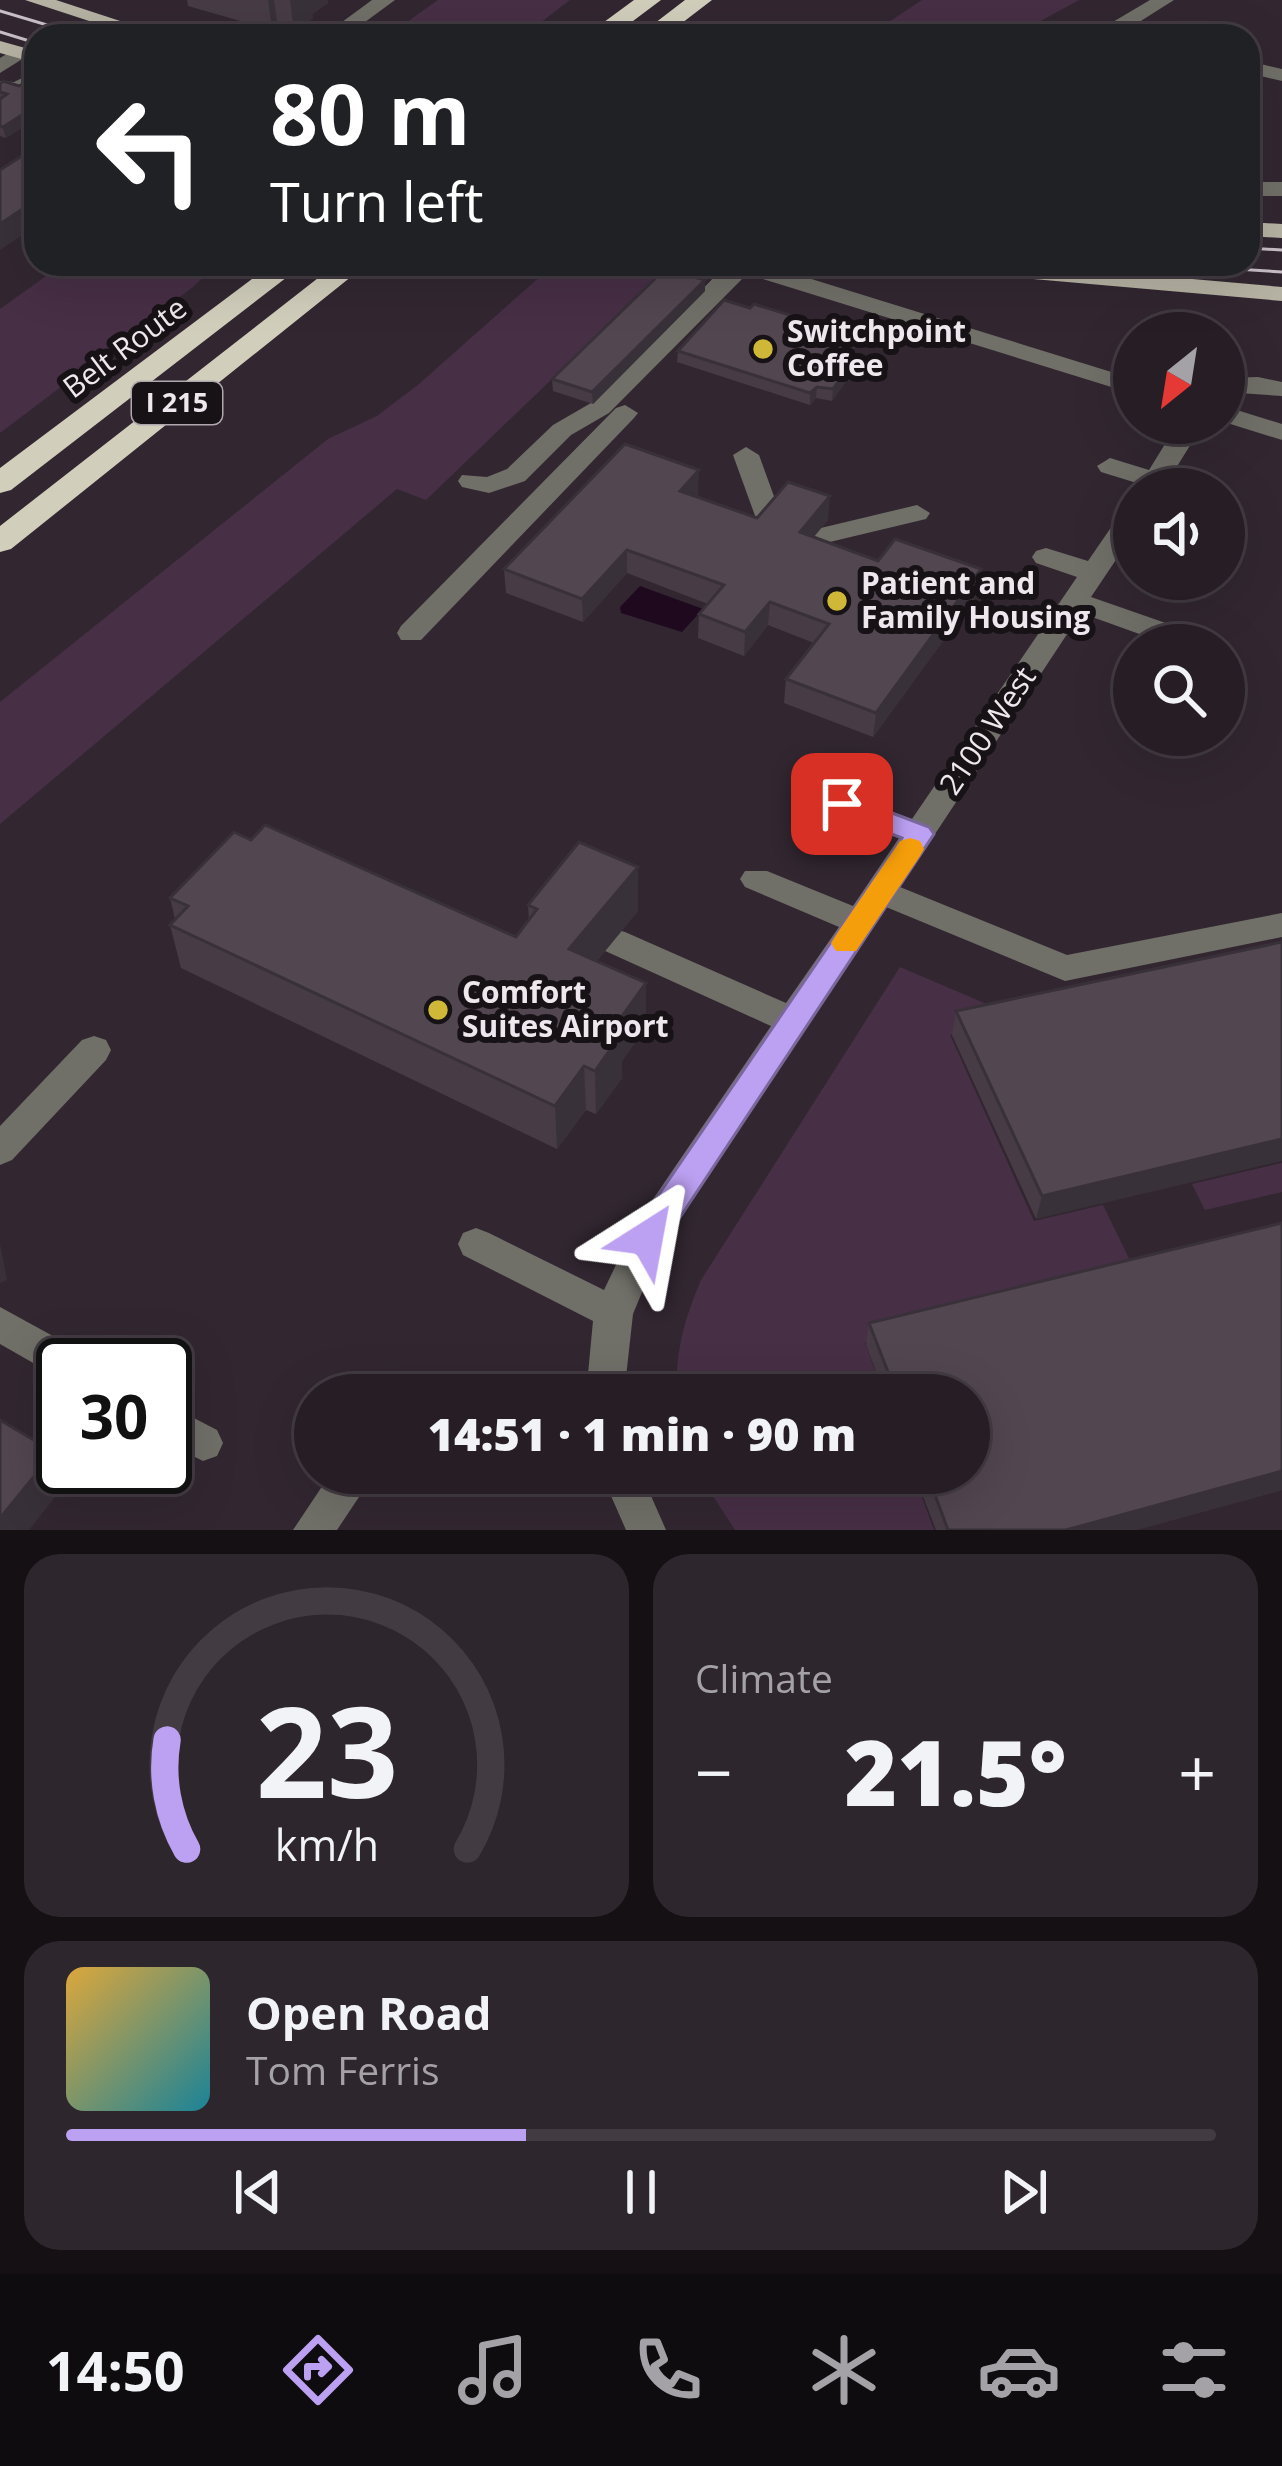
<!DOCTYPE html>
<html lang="en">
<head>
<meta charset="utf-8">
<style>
  body { margin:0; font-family:"Open Sans",sans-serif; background:#2e262d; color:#f1f3f6; height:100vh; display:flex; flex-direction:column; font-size:45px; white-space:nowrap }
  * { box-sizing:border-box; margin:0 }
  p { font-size:39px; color:#a4a2a7 }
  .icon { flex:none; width:66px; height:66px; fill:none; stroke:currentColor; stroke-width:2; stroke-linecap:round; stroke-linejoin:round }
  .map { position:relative; height:1530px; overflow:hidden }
  .drawer { display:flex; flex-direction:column; gap:24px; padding:24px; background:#151014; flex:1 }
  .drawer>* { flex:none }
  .guide { position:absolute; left:24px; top:24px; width:1236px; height:252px; border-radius:36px; box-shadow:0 12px 48px #0002,0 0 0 3px #423b42; background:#202124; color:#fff; overflow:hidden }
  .needle { width:78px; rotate:210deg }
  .fabs { position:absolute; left:1113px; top:312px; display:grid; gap:24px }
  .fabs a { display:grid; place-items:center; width:132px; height:132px; border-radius:50%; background:#261d25; box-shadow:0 12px 48px #0002,0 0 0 3px #423b42; font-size:60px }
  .speed { position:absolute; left:36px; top:1338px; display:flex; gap:24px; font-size:60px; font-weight:700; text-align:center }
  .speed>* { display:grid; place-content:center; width:156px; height:156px; border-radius:50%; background:#261d25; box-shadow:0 12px 48px #0002,0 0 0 3px #423b42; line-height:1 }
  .speed .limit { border:6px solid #111; border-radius:18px; background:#fff; color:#111 }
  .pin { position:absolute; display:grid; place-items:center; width:102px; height:102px; color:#fff; margin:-51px; border-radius:24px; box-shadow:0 6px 18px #0006 }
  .me { position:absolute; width:132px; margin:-66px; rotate:34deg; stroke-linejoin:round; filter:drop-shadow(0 0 9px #0008) }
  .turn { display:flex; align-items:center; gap:42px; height:252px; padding:0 48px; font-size:54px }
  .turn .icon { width:156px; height:156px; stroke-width:2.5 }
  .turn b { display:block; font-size:84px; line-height:102px }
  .big { font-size:90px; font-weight:800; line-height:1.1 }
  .drawer .tile { flex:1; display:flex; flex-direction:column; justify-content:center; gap:18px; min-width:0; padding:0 42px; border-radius:36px; background:#2e262d }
  .drawer .dial { align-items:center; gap:0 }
  .dial svg { height:312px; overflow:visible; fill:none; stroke:#423b42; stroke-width:7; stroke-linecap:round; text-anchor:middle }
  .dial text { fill:#f1f3f6; stroke:none }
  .song { display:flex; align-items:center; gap:36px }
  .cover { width:144px; height:144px; border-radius:18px; background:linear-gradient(135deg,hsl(40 70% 55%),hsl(190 70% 35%)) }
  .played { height:12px; border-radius:6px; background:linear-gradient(90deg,#bca0f2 40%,#423b42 40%) }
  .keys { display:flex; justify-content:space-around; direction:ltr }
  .heat { display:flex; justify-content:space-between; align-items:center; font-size:66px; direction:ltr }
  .drawer .tiles { flex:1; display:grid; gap:24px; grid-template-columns:1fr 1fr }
  .tile:last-child { grid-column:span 2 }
  .trip { position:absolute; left:294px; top:1374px; width:696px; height:120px; border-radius:60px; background:#261d25; box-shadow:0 12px 48px #0002,0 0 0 3px #423b42; font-weight:800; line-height:120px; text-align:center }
  .tabs { display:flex; height:192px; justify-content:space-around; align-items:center; background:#0f0c0f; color:#a4a2a7 }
  .tabs .icon { width:84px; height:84px }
  .tabs .selected { color:#bca0f2 }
  .tabs b { font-size:54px; color:#f1f3f6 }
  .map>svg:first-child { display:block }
  .green { fill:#472f46 }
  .water { fill:#1f091f }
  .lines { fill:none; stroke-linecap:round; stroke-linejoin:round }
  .minor { fill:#706f68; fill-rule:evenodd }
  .major { fill:#b6b3a4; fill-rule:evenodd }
  .highway { fill:#d1cebc; fill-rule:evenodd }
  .tram { stroke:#c8bfc7; stroke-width:3 }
  .wall { fill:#473c46 }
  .shaded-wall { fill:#393139 }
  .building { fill:#524651; stroke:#393139; stroke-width:3 }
  .route { fill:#bca0f2; stroke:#7a689d; stroke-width:3 }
  .slow { fill:#f59e0b }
  .poi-dot { fill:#cfb837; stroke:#171216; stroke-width:4.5 }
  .labels { text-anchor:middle; stroke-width:12; stroke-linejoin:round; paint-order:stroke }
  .shield { fill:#171216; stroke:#aea7ad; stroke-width:3 }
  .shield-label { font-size:27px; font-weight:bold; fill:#efe7ee }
  .poi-label { font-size:30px; font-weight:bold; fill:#efe7ee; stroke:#171216; text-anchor:start }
  .street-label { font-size:30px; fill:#efe7ee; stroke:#171216 }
</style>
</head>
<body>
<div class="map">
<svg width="1282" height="1530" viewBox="0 0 1282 1530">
  <rect width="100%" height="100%" fill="#322731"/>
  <!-- green -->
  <path class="green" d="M438,0H570L523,36L390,34Z
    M922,0H1079L1013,36H868Z
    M63,264H217L193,287L0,433V309Z
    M567,264H605L657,278L426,500L397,489L0,824V702L328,439L377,416L419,384L551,267Z
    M900,967L1017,1017L950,1035L1034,1221L1103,1205L1138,1277L865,1343L884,1395H677C675,1352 684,1320 701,1280Z
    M1282,1163V1192L1205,1210L1192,1184Z
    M698,1473H913L934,1530H735Z"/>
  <!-- water -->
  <path class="water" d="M640,586L703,609L682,632L621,613L620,607Z"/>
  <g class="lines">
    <!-- minor -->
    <path class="minor" d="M372,0H395L346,36H323Z
      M1150,0H1174L1117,36H1068L1078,30L1101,29Z
      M15,49L32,53L0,73V58Z
      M1248,61L1282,69V81L1248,73Z
      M36,71V86L18,94L0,93V81L14,82Z
      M1248,182H1282V196H1248Z
      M727,264H763L1134,379V394L747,274L609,413L571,435L525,481L489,493L462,487L458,481L462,475L487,477L507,469L553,425L591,403Z
      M1258,377L1282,382V396L1224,392V378Z
      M625,405L638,413L634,418L421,640H401L397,633L401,626L616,408Z
      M1224,406L1282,424V440L1224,422Z
      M1178,423H1204L1163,489H1137L1140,484L1101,472L1097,466L1110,458L1149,470Z
      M746,447L759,455L784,524L780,530H762L758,524L733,455Z
      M917,505L930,513L926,519L813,546L800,538L804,532Z
      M1134,505V533L1091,597L1203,636L1207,643L1170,645L1081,613L900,887L1067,955L1282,913V937L1065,981L886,907L660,1249L633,1314L624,1395H586L593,1321L463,1255L458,1244L463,1233L476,1228L489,1233L604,1290L634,1227L771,1026L603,950L598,941L603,932L614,929L625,932L786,1003L839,927L745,887L740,879L745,871H767L853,906L899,838L831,812L827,804L831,796L842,793L912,819L1077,577L1036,563L1032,557L1036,551L1046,548L1088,561L1125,507Z
      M94,1036L106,1040L111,1050L106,1060L12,1160L0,1165V1126L82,1040Z
      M0,1307L84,1353L89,1365H63V1380L0,1344Z
      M165,1403L217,1430L223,1443L217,1456L203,1461L165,1442Z
      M331,1473H375L337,1530H293Z
      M601,1473H641L666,1530H626Z"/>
    <!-- major -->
    <path class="major" d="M25,0H56L166,36H135Z
      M0,41L36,51V63L0,53Z
      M1248,222L1282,224V238L1248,236Z
      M931,264H1021L1282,287V301L943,271Z"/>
    <!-- highway -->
    <path class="highway" d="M634,0H661L613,36H585Z
      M685,0H712L665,36H638Z
      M272,264H304L11,490L0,493V468Z
      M336,264H367L11,549L0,552V526Z"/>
    <!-- tram -->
    <path class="tram" d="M0,11L84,36
      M0,32L36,43
      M1248,248L1282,250
      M1155,264L1282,272"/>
  </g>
  <!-- wall -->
  <path class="wall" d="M187,0H328V3L312,14L313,18L294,31L278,27L272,30L188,6Z
    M36,83V119L6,138L0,136V84L19,86Z
    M705,291L593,404L553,391L552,379Z
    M841,343L853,347L854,370L832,401L816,398L810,405L677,362L678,351Z
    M698,494L696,496L757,518L828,520L813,537L878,561L978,593L873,737L784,703L786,679L814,643L768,625L744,656L698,638L699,614L708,604L627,573L583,622L506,593L504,569Z
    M251,840L516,937L529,920L528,905L638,911L596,961L646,1027L622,1061V1078L596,1114L586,1110L557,1149L181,968L170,925L175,919L170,898Z
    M1282,942L1036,1219L952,1035L956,1011Z
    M1282,1223V1490L1136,1530H936L914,1473H969V1395H885L866,1345L869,1323Z"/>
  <!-- shaded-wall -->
  <path class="shaded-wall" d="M268,0H274L278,27L272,30Z
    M290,0H328V3L312,14L313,18L294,31Z
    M36,106V119L6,138L3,127Z
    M36,200V226L0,250V224Z
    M705,280V291L593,404L592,392Z
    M855,358L854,370L832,401L833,389Z
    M817,387L816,398L810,405V393Z
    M699,470L698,494L680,514V491Z
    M830,496L828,520L798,556L800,532Z
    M627,550V573L583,622L582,599Z
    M981,569L978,593L873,737L876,713Z
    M770,602L768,625L744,656L745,632Z
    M638,867V911L571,993L569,949Z
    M646,983V1027L622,1061V1078L596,1114L595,1071L612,1030Z
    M584,1066L586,1110L557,1149L555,1106Z
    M1282,1139V1161L1036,1219L1042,1196Z
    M0,1244L7,1280L0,1283Z
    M54,1452L66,1483L29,1530H0V1518Z
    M1282,1471V1490L1136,1530H1066Z"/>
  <!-- building -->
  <path class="building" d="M3,81L19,86L28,81L36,83V106L3,127L0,126V99L7,94L0,92V84Z
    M36,147V200L0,224V170Z
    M665,269L705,280L592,392L552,379Z
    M724,300L750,308L754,304L842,331L833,341L853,347L846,355L855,358L833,389L817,387L810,393L678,351Z
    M625,444L699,470L680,491L757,518L788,482L830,496L800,532L878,561L895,539L981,569L876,713L786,679L829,624L770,602L745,632L699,614L724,585L627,550L582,599L504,569Z
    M265,825L516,937L537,909L528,905L579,842L638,867L569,949L646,983L612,1030L621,1034L595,1071L584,1066L555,1106L170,925L188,906L170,898L234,832L251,840Z
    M1282,942V1139L1042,1196L956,1011Z
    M1282,1223V1471L1066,1530H948L927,1473H969V1395H897L869,1323Z
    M0,1420L54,1452L0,1518Z"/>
  <!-- route -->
  <path class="route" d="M842,794L929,827L934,834L659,1249L647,1253L636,1249L631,1238L636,1228L902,838L832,811L828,804Z"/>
  <!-- slow -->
  <path class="slow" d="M910,838L920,841L924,849L920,856L856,951H836L831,943L836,935L900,841Z"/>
  <!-- markers -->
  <g class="poi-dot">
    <circle cx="763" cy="349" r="12"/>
    <circle cx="837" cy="601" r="12"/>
    <circle cx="438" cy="1010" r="12"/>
  </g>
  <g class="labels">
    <!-- shield labels -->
    <rect class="shield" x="132" y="382" width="90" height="42" rx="9"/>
    <g class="shield-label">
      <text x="177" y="412">I 215</text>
    </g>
    <!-- poi labels -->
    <g class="poi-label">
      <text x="787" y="342">Switchpoint<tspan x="787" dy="34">Coffee</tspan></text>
      <text x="861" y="594">Patient and<tspan x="861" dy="34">Family Housing</tspan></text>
      <text x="462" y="1003">Comfort<tspan x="462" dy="34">Suites Airport</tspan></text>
    </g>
    <!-- street labels -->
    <g class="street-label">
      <text transform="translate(125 348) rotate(-37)" y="10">Belt Route</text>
      <text transform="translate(988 731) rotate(-56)" y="10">2100 West</text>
    </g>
  </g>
</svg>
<div class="fabs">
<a><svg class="needle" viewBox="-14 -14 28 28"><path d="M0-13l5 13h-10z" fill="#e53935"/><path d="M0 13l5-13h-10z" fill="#a4a2a7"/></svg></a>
<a><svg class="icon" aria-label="sound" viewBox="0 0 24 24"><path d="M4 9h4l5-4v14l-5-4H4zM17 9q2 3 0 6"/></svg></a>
<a><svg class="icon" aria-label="search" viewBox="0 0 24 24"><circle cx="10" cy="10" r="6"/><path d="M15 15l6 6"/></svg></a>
</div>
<div class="speed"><div class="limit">30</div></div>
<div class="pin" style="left:842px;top:804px;background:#d93025"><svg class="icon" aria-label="arrive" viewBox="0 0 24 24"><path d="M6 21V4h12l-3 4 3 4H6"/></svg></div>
<svg class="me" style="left:647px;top:1238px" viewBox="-20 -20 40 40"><path d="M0-17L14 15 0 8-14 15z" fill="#bca0f2" stroke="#fff" stroke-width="4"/></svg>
<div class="trip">14:51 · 1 min · 90 m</div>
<div class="guide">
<div class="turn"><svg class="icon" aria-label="left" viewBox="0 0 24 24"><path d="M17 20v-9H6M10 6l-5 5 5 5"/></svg><div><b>80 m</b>Turn left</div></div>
</div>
</div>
<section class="drawer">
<div class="tiles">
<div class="tile dial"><svg viewBox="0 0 100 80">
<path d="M14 69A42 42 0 1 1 86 69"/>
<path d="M14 69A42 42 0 0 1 9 41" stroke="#bca0f2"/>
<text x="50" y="56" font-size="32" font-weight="700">23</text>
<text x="50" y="72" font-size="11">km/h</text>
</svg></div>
<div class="tile"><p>Climate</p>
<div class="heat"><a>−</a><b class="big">21.5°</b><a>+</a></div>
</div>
<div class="tile">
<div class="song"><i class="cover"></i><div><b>Open Road</b><p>Tom Ferris</p></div></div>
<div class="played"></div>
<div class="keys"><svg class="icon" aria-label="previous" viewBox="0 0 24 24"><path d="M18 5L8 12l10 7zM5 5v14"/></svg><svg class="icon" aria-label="pause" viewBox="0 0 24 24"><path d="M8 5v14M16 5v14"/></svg><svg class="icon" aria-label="next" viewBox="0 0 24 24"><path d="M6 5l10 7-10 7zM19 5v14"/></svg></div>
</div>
</div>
</section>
<nav class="tabs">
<b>14:50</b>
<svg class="icon selected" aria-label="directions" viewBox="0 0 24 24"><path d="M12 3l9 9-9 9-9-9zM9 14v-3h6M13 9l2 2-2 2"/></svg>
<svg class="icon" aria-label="music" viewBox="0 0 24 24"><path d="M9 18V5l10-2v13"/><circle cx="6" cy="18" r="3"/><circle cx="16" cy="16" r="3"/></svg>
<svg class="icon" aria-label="phone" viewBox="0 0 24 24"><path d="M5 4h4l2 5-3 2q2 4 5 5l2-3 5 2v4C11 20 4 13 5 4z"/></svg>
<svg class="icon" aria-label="climate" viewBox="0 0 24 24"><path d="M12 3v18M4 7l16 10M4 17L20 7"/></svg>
<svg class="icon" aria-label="car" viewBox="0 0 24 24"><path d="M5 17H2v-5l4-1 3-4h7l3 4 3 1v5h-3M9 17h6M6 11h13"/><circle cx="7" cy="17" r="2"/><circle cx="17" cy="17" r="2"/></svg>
<svg class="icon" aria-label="filters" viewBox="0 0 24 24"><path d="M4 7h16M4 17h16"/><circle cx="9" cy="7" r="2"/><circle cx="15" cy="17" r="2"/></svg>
</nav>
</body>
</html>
